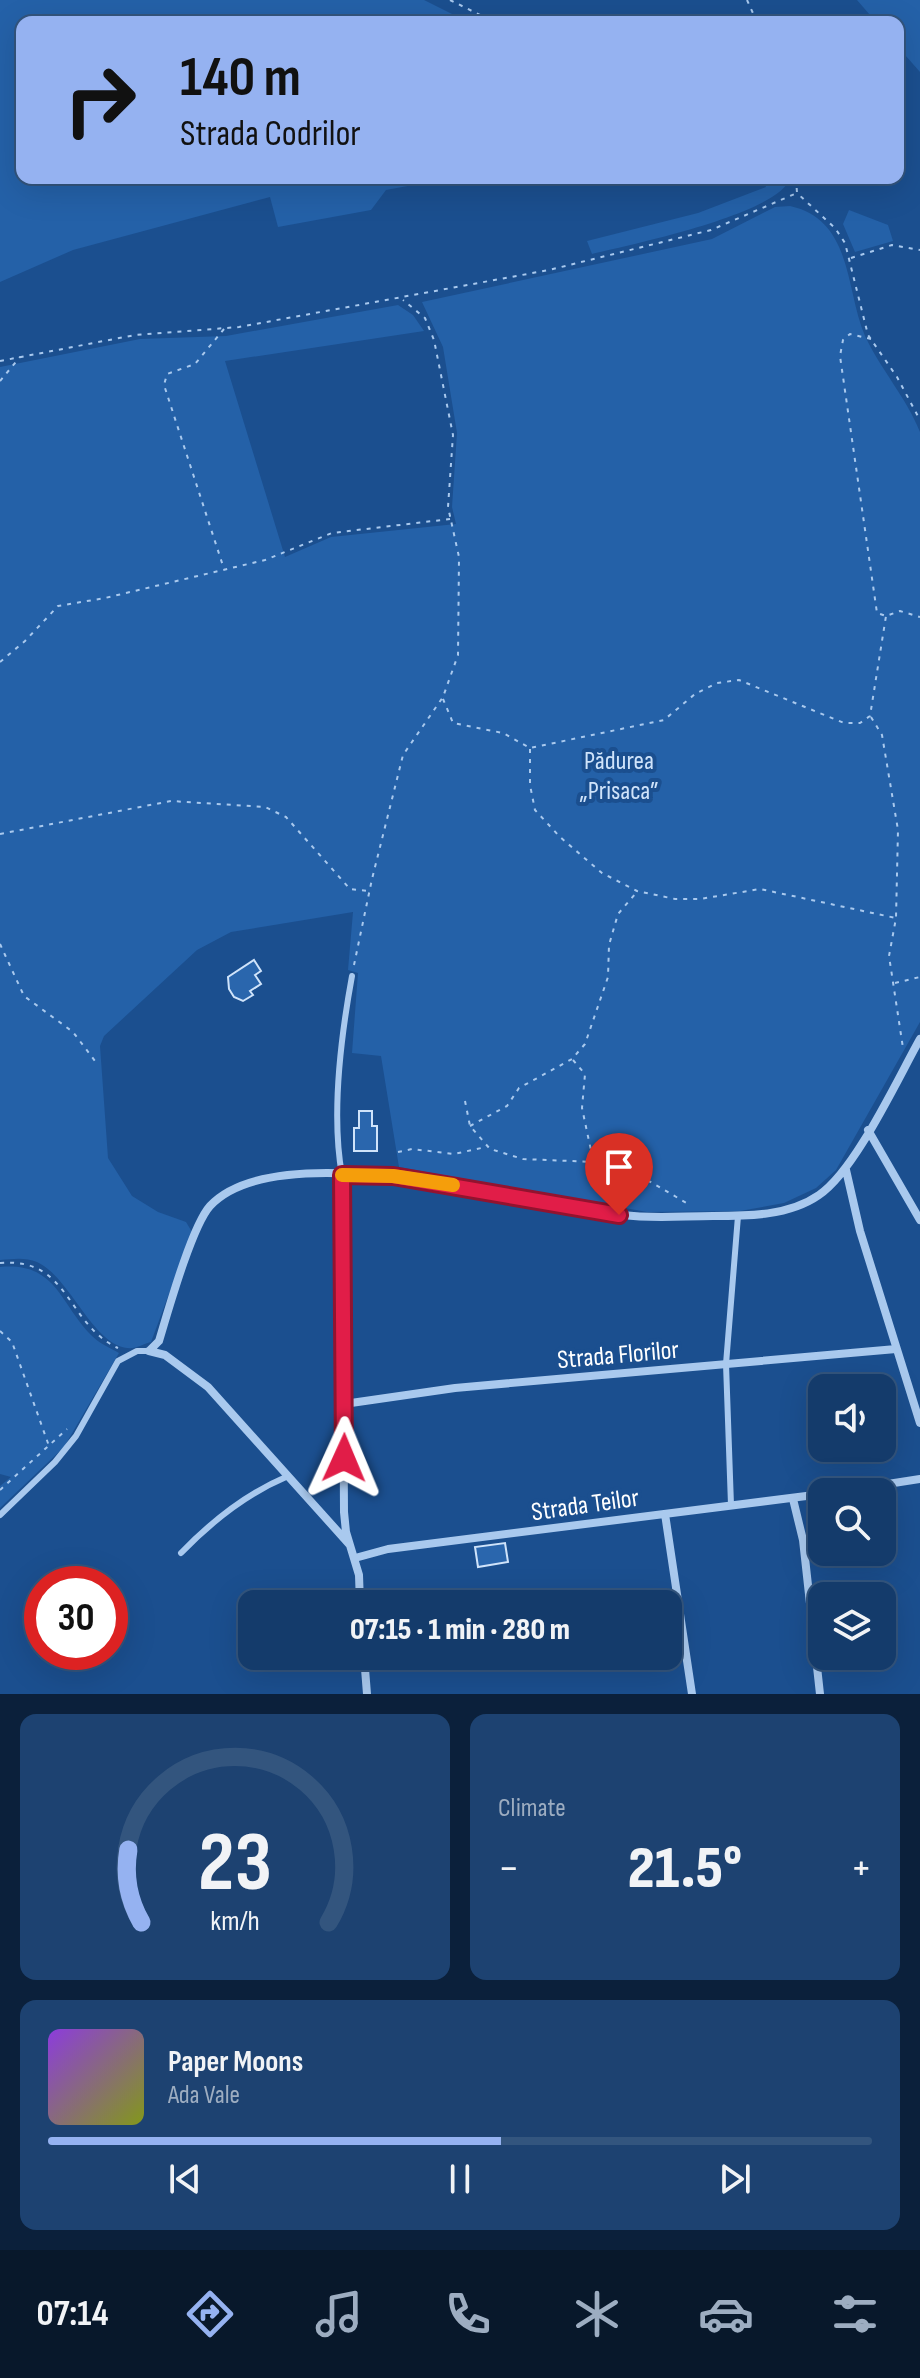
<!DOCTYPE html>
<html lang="en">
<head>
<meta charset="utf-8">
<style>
  body { margin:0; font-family:"Sofia Sans Condensed",sans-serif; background:#1d4271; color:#f1f3f6; height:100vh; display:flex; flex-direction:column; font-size:30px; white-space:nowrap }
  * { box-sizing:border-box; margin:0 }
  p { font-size:26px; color:#9dadc1 }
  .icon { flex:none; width:44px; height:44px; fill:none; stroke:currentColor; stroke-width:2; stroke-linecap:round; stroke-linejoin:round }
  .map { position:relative; height:1694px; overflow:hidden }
  .drawer { display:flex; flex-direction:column; gap:20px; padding:20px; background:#0b203b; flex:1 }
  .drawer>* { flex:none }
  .banner { position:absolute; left:16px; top:16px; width:888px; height:168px; border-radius:16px; box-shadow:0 8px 32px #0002,0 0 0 2px #33557e; background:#95b2f1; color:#111; overflow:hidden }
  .fabs { position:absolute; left:808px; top:1374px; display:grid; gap:16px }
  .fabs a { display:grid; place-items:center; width:88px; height:88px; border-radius:16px; background:#143b6b; box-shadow:0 8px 32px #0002,0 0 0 2px #33557e; font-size:40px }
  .speed { position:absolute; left:24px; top:1566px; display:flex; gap:16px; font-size:40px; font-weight:700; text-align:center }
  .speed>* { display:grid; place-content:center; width:104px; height:104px; border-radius:50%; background:#143b6b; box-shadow:0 8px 32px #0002,0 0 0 2px #33557e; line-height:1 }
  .speed .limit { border:12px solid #d22; background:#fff; color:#111 }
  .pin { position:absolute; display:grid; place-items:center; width:68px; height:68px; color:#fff; margin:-82px -34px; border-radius:50% 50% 50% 0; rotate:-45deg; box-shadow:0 0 8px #0007 }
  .pin .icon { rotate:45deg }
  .me { position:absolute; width:88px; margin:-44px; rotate:1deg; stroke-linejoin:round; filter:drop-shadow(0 0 6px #0008) }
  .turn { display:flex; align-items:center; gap:28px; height:168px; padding:0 32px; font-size:36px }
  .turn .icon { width:104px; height:104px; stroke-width:2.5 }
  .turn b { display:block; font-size:56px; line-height:68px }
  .big { font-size:60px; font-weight:800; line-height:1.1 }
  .drawer .tile { flex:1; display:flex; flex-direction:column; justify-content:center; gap:12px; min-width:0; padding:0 28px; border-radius:16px; background:#1d4271 }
  .drawer .dial { align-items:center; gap:0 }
  .dial svg { height:208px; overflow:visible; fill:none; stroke:#33557e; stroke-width:7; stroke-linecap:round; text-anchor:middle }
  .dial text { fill:#f1f3f6; stroke:none }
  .song { display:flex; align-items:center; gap:24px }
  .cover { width:96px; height:96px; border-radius:12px; background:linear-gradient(135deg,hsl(270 70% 55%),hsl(70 70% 35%)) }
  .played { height:8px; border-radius:4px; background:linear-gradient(90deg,#95b2f1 55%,#33557e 55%) }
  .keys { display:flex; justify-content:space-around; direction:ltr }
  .heat { display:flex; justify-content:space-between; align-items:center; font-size:44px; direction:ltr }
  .drawer .tiles { flex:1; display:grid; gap:20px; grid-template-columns:1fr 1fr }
  .tile:last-child { grid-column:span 2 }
  .trip { position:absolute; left:238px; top:1590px; width:444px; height:80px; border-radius:16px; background:#143b6b; box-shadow:0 8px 32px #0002,0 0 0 2px #33557e; font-weight:800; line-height:80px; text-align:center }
  .menu { display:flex; height:128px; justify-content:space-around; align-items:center; background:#08182b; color:#9dadc1 }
  .menu .icon { width:56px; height:56px }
  .menu .current { color:#95b2f1 }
  .menu b { font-size:36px; color:#f1f3f6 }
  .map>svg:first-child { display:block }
  .green { fill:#2461a8 }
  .building { fill:#2a66ad; stroke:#cfe3fa; stroke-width:2 }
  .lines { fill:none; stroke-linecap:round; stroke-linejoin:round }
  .path { stroke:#a9c9ee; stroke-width:2; stroke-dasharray:4 6; stroke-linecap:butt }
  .lane { stroke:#a9c9ee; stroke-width:6 }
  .street { stroke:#a9c9ee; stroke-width:8 }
  .route-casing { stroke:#92132f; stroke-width:20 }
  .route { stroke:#e11d48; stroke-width:14 }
  .slow { stroke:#f59e0b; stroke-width:14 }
  .labels { text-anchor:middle; stroke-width:8; stroke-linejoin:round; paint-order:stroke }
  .park-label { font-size:26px; fill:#cfe3fa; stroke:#1b4f8f }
  .street-label { font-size:26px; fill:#fff; stroke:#1b4f8f }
</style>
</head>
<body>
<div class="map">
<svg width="920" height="1694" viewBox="0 0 920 1694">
  <rect width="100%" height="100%" fill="#1b4f8f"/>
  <!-- green -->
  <path class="green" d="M0,0H424L468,22H22V178H451L386,190L371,210L278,227L270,197L73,250L0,282Z
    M857,0H920V72L898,47V22H876Z
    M763,178H790C780,214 629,245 592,254L587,241L698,213L766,187Z
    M790,206C853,220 845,289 865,336C881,370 906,397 920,432V1022L836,1170L816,1188L784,1203L740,1211L647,1212L399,1167L381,1056L352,1053L358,973L348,970L353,912L231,932L197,950L104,1036L100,1046L108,1158L132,1196L158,1212L186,1222L192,1232L151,1342C146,1343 139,1347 133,1348C95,1352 71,1277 37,1262C25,1257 13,1259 0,1260V367L140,339L226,336L398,305L413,315L424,331L225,361L285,557L331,537L456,524L452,507L457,433L443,347L422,302L712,239L775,207Z
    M849,210L888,225L893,241L855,252L843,224Z
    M0,1267C57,1262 59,1303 92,1336C99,1343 110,1348 119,1353L64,1447L0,1508V1486L11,1477L0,1474Z"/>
  <!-- building -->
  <path class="building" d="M254,960L261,971L255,975L261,984L250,991L253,995L243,1001L234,997L229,989L228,977Z
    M359,1111H372V1126H377V1151H354V1128H359Z
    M505,1543L508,1562L478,1567L475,1547Z"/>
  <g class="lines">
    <!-- path -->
    <path class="path" d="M450,0L494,22
      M747,0L757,22
      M796,178L797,193L835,228L845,243L868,335L897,377L920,420
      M851,258L892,245L920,250
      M224,329L195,364L167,374L164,385L224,569
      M871,339L850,334L843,340L840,356L877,613L886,616L900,611L920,617
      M0,361L135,335L239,327L549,270L711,230L797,193
      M0,381L20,357
      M0,662L25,641L58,606L105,598L265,560L332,533L450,519
      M443,699L453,723L503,733L530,748L664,720L695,694L717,683L739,680L844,723H860L870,716L886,616
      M871,717L882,735L898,830L896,918L889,956L903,1048
      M530,749V785L535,810L560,837L602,873L637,891L675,899H700L760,889L896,918
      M0,834L171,801L265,807L286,817L350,889L368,891
      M0,944L24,996L73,1032L95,1061
      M354,965L372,879L403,755L443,697L458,655L459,557L448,507L453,435L434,340L425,318L403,300
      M895,983L920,977
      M573,1060L585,1074L582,1108L593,1160
      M465,1101L470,1126L490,1149L523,1159L618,1163L690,1205
      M470,1126L507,1106L519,1088L572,1059L585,1044L608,977L609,945L618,914L636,893
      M398,1152L412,1149L454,1154L486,1147
      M0,1263C70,1257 66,1324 118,1348
      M0,1331L12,1342L49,1446
      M0,1490L67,1429"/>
    <!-- lane -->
    <path class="lane" d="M342,1175C331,1115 341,1036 352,976
      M731,1505L726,1364L738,1216
      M0,1515L55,1462L76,1436L118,1361L137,1351H149
      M181,1553C211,1522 246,1494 286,1477"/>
    <!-- street -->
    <path class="street" d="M868,1130L920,1220
      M846,1170L860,1231L920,1423
      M342,1175L344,1512L346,1532L359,1575L360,1604
      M149,1351L159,1341C168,1311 192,1226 210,1206C279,1132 531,1204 623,1215C652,1219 683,1216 713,1216C748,1216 789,1216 819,1195C855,1171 897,1080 920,1039
      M149,1351L165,1355L208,1387L349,1544
      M344,1404L455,1388L896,1349
      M836,1492L920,1479
      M793,1499L803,1540L820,1694
      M665,1514L692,1694
      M355,1558L388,1549L822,1494
      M364,1656L367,1694"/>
  </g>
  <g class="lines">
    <defs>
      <path id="route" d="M344,1458L342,1175L393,1176L619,1215"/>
    </defs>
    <!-- route casing -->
    <use href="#route" class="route-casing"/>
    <!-- route -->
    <use href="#route" class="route"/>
    <!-- slow -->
    <path class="slow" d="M342,1175L393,1176L453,1185"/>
  </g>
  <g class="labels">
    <!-- park labels -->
    <g class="park-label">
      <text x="619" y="769">Pădurea<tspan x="619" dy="30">„Prisaca”</tspan></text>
    </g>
    <!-- street labels -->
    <g class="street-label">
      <text transform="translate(618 1354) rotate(-5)" y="9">Strada Florilor</text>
      <text transform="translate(585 1504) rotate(-8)" y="9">Strada Teilor</text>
    </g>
  </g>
</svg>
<div class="fabs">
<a><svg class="icon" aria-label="sound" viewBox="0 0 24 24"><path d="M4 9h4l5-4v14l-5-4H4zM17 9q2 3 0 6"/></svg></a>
<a><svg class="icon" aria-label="search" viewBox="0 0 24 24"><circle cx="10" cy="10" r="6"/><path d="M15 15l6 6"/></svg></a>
<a><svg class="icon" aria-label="layers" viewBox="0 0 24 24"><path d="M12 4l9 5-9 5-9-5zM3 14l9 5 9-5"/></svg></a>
</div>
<div class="speed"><div class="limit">30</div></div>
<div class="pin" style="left:619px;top:1215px;background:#d93025"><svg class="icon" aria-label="arrive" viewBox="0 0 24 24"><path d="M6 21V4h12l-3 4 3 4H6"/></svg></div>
<svg class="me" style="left:344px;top:1458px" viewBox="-20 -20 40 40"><path d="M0-17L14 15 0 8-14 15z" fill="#e11d48" stroke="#fff" stroke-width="4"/></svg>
<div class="trip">07:15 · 1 min · 280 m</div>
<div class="banner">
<div class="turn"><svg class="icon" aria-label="right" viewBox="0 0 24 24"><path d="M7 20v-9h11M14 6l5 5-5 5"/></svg><div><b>140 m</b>Strada Codrilor</div></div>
</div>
</div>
<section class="drawer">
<div class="tiles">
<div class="tile dial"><svg viewBox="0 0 100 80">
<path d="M14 69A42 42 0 1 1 86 69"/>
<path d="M14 69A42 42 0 0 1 9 41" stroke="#95b2f1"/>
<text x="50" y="56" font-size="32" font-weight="700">23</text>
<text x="50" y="72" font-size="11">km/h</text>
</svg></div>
<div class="tile"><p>Climate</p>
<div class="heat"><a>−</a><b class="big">21.5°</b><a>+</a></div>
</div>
<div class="tile">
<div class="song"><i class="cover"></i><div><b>Paper Moons</b><p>Ada Vale</p></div></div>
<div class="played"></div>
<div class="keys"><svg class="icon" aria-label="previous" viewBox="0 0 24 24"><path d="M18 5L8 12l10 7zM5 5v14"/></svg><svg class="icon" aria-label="pause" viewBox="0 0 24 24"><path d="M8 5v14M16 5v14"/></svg><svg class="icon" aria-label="next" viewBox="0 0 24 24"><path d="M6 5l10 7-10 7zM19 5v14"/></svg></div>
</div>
</div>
</section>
<nav class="menu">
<b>07:14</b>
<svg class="icon current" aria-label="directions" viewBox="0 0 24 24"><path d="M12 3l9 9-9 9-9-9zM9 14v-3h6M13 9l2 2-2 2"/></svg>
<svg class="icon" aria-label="music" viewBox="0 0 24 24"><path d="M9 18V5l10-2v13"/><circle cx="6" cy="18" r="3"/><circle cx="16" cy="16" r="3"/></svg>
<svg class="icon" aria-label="phone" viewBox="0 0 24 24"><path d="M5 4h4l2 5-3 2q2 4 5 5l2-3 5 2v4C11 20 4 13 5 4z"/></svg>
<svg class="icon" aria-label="climate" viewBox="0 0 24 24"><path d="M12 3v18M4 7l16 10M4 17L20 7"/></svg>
<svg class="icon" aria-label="car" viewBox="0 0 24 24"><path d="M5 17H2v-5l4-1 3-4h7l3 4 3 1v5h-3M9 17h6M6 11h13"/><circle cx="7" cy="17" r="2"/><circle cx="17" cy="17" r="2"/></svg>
<svg class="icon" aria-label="filters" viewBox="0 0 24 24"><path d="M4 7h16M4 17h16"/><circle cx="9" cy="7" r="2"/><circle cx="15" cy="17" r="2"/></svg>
</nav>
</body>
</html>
